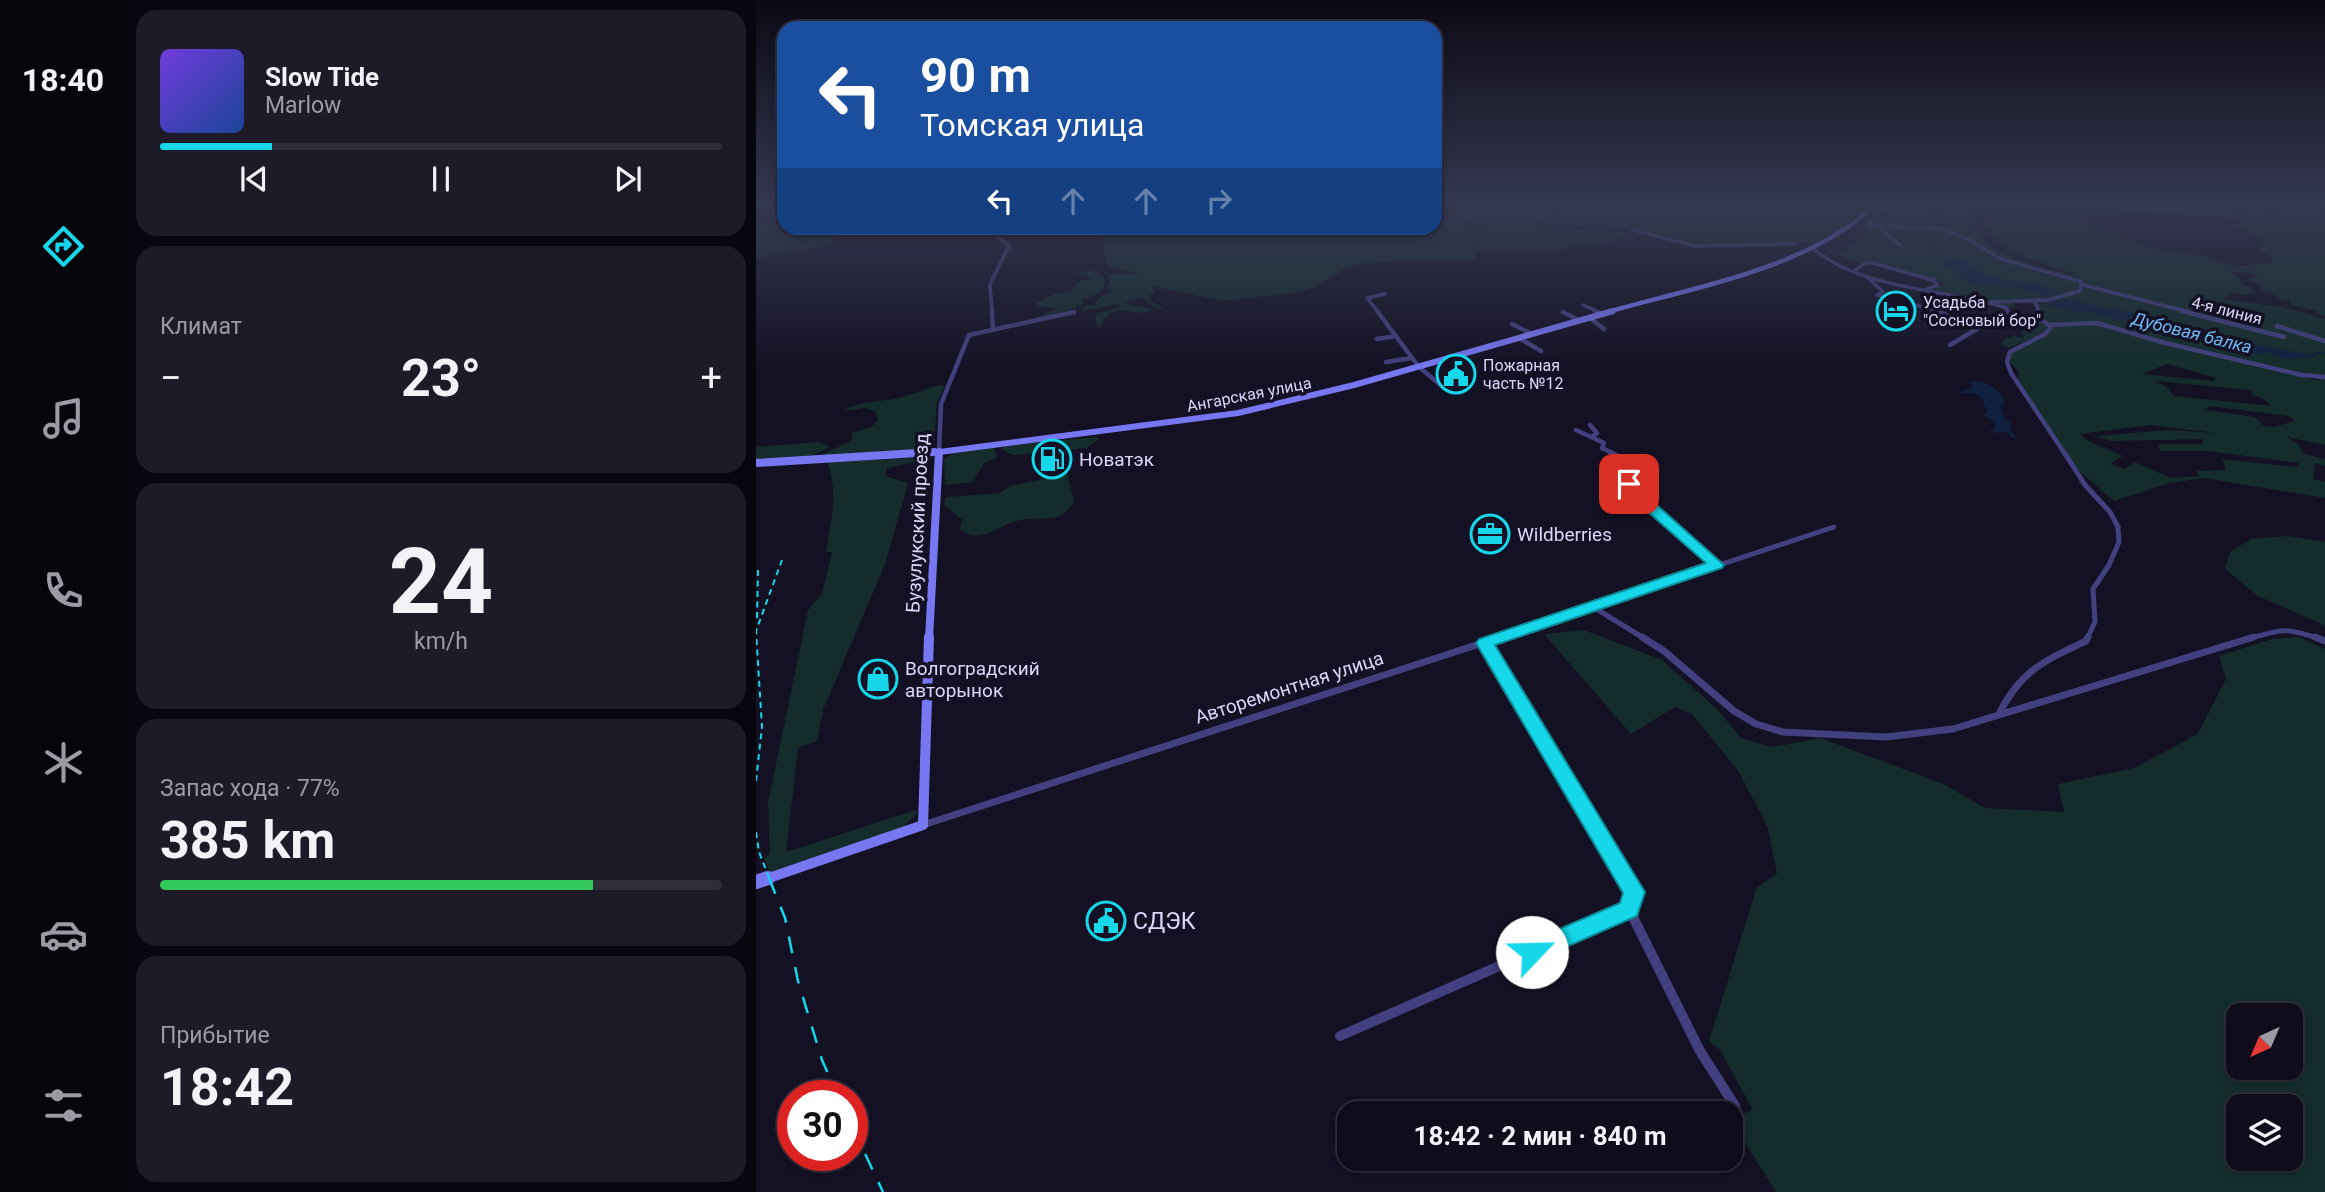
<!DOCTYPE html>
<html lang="ru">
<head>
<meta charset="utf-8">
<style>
  body { margin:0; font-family:Roboto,sans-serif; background:#1d1b28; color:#f1f3f6; height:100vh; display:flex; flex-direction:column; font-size:26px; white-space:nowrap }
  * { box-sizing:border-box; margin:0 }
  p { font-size:23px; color:#9b9ca3 }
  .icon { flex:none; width:38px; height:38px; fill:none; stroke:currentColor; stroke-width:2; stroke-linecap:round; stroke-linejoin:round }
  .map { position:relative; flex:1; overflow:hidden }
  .sheet { display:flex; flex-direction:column; gap:10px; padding:10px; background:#08070f; width:630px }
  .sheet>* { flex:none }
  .guide { position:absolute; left:21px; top:21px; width:665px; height:214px; border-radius:21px; box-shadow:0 4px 10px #0003,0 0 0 2px #2f2d3a; background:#1a4fa0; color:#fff; overflow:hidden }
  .needle { width:46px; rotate:224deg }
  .fabs { position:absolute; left:1470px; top:1003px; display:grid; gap:14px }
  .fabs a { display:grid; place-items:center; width:77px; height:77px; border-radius:14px; background:#0f0d1b; box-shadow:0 4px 10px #0003,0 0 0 2px #2f2d3a; font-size:35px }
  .speed { position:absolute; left:21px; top:1080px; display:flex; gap:14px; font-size:35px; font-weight:700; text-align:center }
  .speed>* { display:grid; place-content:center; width:91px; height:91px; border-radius:50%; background:#0f0d1b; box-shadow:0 4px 10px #0003,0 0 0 2px #2f2d3a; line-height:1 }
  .speed .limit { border:10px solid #d22; background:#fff; color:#111 }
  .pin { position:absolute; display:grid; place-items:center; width:60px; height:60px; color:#fff; margin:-30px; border-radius:14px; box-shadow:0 4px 10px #0006 }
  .me { position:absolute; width:77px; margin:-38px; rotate:66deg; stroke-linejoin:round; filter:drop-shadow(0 0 5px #0008) }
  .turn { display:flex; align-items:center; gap:24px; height:147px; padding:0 28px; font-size:32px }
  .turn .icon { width:91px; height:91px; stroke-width:2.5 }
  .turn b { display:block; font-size:49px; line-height:60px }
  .lanes { display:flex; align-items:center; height:66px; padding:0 28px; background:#0003; justify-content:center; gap:35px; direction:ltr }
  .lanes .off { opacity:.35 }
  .big { font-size:52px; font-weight:700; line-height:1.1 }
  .sheet .card { flex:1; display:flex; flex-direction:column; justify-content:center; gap:10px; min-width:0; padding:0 24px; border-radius:21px; background:#1d1b28 }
  .sheet .dial { align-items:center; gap:0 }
  .dial b { font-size:91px; line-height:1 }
  .song { display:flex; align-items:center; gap:21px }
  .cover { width:84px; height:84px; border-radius:10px; background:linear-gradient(135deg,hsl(260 70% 55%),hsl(220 70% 35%)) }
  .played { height:7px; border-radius:4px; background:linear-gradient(90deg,#15d7e9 20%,#2f2d3a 20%) }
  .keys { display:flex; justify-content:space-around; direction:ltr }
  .heat { display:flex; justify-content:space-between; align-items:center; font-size:38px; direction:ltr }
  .charge { height:10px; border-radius:5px; background:linear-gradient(90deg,#34c759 77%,#2f2d3a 0) }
  .trip { position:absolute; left:581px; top:1101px; width:406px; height:70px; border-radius:21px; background:#0f0d1b; box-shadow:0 4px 10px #0003,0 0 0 2px #2f2d3a; font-weight:700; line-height:70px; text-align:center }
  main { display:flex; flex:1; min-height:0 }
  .tabs { display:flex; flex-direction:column; width:126px; justify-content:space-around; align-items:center; background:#06050b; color:#9b9ca3 }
  .tabs .icon { width:49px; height:49px }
  .tabs .current { color:#15d7e9 }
  .tabs b { font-size:32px; color:#f1f3f6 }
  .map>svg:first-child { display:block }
  .green { fill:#142d2c; fill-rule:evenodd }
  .water { fill:#0f213f }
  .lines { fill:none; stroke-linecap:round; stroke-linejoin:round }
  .stream { stroke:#0f213f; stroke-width:2 }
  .street-far4 { stroke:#42407e; stroke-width:3.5 }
  .street-far3 { stroke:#42407e; stroke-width:4.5 }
  .street-far2 { stroke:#42407e; stroke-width:5 }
  .street-far1 { stroke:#42407e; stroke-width:7 }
  .street { stroke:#42407e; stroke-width:10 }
  .secondary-far4 { stroke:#7877f2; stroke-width:4.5 }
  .secondary-far3 { stroke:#7877f2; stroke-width:6 }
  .secondary-far2 { stroke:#7877f2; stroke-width:8 }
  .secondary-far1 { stroke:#7877f2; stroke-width:10 }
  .secondary { stroke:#7877f2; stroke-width:14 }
  .rail-far1 { stroke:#15d7e9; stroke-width:2; stroke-dasharray:6 4.5; stroke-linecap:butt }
  .rail { stroke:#15d7e9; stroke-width:2.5; stroke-dasharray:17 14; stroke-linecap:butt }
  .route { fill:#15d7e9; stroke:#0e8c97; stroke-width:2 }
  .labels { text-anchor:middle; stroke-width:7; stroke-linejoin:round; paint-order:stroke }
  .far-poi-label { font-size:16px; fill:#dbd7fb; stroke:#141124; text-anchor:start }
  .far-street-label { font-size:16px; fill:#dbd7fb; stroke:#141124 }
  .far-water-label { font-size:18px; font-style:italic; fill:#6fb7f2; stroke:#141124 }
  .poi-label { font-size:19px; fill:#dbd7fb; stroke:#141124; text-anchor:start }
  .street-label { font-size:19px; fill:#dbd7fb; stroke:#141124 }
  .near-poi-label { font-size:23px; fill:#dbd7fb; stroke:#141124; text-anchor:start }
</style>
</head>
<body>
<main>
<nav class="tabs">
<b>18:40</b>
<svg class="icon current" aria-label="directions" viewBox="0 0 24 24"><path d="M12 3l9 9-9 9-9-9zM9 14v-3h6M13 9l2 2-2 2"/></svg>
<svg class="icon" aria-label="music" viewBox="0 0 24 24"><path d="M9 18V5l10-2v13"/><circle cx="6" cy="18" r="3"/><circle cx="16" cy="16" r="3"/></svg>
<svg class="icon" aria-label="phone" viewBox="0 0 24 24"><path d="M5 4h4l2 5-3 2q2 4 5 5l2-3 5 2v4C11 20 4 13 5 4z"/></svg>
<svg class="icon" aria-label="climate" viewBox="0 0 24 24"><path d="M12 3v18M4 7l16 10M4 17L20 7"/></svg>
<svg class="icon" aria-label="car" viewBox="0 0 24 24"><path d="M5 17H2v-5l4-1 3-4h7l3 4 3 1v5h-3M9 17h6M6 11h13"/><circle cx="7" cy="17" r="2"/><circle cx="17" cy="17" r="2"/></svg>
<svg class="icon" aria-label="filters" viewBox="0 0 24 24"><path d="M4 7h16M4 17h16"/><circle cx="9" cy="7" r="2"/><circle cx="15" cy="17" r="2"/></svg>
</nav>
<section class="sheet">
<div class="card">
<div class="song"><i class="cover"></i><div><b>Slow Tide</b><p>Marlow</p></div></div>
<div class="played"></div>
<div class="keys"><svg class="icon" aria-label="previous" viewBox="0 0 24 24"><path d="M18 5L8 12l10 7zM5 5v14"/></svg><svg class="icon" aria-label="pause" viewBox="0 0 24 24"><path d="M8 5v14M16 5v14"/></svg><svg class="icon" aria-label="next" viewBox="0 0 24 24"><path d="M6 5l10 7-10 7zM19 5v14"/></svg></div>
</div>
<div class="card"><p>Климат</p>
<div class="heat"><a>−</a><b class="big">23°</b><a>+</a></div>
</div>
<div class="card dial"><b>24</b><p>km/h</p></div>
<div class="card"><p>Запас хода · 77%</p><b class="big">385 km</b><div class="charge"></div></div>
<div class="card"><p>Прибытие</p><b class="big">18:42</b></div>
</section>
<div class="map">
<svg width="1569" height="1192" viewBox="0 0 1569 1192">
  <rect width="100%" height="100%" fill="#141124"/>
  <!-- green -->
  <path class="green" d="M679,203H809L807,210L780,223C806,233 839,228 867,232L868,235L862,240L799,250H720L717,234L720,259L716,260L661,259L605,264L590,268L560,287L540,293L465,301L394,285L399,292L393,296L396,302L408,308L401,309L386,298L371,300V305L393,308L395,311C374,318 358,297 344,327L341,326L339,314L361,308L364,306L362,304L325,311L331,305L338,306L343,298L355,292V289L350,287L354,283L352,274H385L351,266L345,228H679V219L730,228L733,232L731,226L679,217Z
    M810,203H1113L1093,221L1061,242L940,245L885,230L786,224L811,207Z
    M1133,203H1147L1145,207L1154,203H1215L1212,213L1227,219L1213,226L1226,225L1238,218L1291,213L1337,222L1342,228L1361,232L1366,237L1398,248L1449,256L1470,264L1487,266L1516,262V258L1503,250L1508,241C1499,229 1490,233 1479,227L1489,218L1503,219L1502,216L1522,215L1504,203H1569V317L1560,314L1561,311L1533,304L1535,300L1527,301L1513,292L1504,291L1507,288L1501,283L1491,281V278L1502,277L1495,273L1475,272L1486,281L1482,282L1497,289L1498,293L1485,295L1474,292L1475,296L1466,299L1526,307L1569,319V376L1529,372L1560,380L1569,378V445L1531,437L1543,445L1548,454L1569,459V466L1559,463L1557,479L1569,482V498L1448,478L1414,483L1358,501L1323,471L1262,383L1263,371L1254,362V352L1297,327L1337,321L1296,325L1281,336L1253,348L1248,346L1246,341L1257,336L1268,338L1266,332L1287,318L1281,304L1258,303V307H1253L1214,296L1173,292L1187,284L1125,264H1106L1080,254L1102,241L1122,217H1127L1131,213L1128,212ZM1221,229H1232C1249,259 1290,261 1319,275C1293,270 1231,257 1221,229ZM1411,364L1460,378L1458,381L1385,374ZM1399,381L1495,390L1497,396L1505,397L1516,406L1418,396L1411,387ZM1453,406L1533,416L1539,421L1518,427L1508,426L1499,417L1450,410ZM1394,425L1460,433L1412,430L1341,436L1354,441L1447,439V444H1402L1404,451H1452L1543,463L1540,467L1466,459L1470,470L1440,471L1443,476L1415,478L1379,462L1369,469L1354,464L1367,456C1352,448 1335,446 1324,434Z
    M1366,203H1491L1499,209L1493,210L1500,214L1482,212L1475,215L1449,210L1448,213C1422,211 1397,207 1371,208Z
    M28,222V228H85L71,231L79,243L0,258V226Z
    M335,270L348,276C351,292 340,295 326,300L327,304C311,311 295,316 277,319L303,308L283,307L279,303L298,294L316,291L321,282L337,278L320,273Z
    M183,385L189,386L181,403L178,443C165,456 86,456 65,455L93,442L96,439L95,433L115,427L122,420L119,411L109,408L88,411L89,409L108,403L144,398Z
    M341,437L343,439L330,448L257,455L245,449L250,445Z
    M63,442L74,447L52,457L0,460V447Z
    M238,447L241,458L228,463L217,482L189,485L188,460C199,447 221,449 238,447Z
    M163,458L171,459L131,468L129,476L152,483L130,562L67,710L61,741L42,748L30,852L160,810L161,814L146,828L14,872L8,858L14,854L12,803L52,610L66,594L76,552H70C75,521 83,492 71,462Z
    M311,474L318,500C308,525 286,516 265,520C244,523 224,547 203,529L207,520L188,505L189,499L193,497L244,493L254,486Z
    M1533,536L1569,542V630L1568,625L1502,596L1469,569L1474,552L1495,539Z
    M828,630L906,660L961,709L985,738L1016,747L1064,738L1188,784L1229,808L1308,812L1302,784L1378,768L1442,734L1470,679L1463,656L1516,639L1543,637L1569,649V1192H1020L975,1120V1118L997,1110L964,1050L953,1041L1001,887L1021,874L1012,828L983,772L936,714L919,707L875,734L788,634ZM1482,1015H1535V1068H1482ZM1482,1106H1535V1158H1482Z"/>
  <!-- water -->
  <path class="water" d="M1203,258L1237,278L1278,283L1304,293L1290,296L1260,287L1224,286L1208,280L1200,273V270L1191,268L1186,270L1190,262Z
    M1310,299L1436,326L1494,344L1551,354L1560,358L1530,359L1512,352L1501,354L1442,334L1418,331L1395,323L1354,319L1336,312L1314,311L1289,303Z
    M1217,381C1232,382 1246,390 1249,404L1245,406L1248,416L1256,425L1253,429L1262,439L1255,437L1252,432L1235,433L1233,431L1238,430L1239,425L1234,418L1228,416L1232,411L1227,404L1228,400L1218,393H1201L1216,388L1214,382Z"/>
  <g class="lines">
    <!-- stream -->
    <path class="stream" d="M1160,203L1183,215L1162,221L1168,225
      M1175,236L1173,242L1176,252L1195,262
      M1554,356L1569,352"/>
    <!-- street-far4 -->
    <path class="street-far4" d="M11,203L28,205
      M1131,203L1111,225L1185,229L1212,239L1245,259L1326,282L1324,291L1292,300L1235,302
      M1318,203L1487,216L1506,212L1502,203
      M1122,227L1144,245
      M230,228L253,246L234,284L236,312
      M876,230L940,246L1039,244
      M1058,250C1067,256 1076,262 1086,267C1135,290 1199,292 1251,308V312
      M1099,270L1110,263H1117L1176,280L1179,278
      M1112,278L1127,292L1121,295L1186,312
      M1327,285L1433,312
      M1169,290L1182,285L1176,280
      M1278,300L1283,312
      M827,305L843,312
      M622,312L611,298L629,294"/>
    <!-- street-far3 -->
    <path class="street-far3" d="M236,311L237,330
      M621,311L663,367L688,388
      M839,311L846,314
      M1180,311L1230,324
      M1282,311L1286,320L1295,327L1289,334L1254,352L1251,362L1255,373L1309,454
      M1426,311L1528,337
      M807,312L824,321
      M834,318L848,329
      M756,324L776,334
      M1294,325L1341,323L1409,343L1546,375L1569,377
      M1521,326L1569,341
      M763,338L785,351
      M621,339L640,336
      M1194,345L1251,311
      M630,362L656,358
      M834,425L841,433L837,436
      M820,430L848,443L846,448L858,454
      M183,452L185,404L213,335L318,312"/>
    <!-- street-far2 -->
    <path class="street-far2" d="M854,452L863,457L879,492L961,565
      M1308,452L1329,485L1354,512L1362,527L1363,542L1353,565L1337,589L1339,622L1331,639
      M834,605L889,639
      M740,639L1078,527
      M1492,639C1525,629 1531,627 1563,639"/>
    <!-- street-far1 -->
    <path class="street-far1" d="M886,637L908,651L978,711L1000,724L1027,732L1130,737L1197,729L1498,637
      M1559,637L1569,641
      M728,643L870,880
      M1243,714C1265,670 1288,661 1330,641L1332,637
      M167,825L745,637"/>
    <!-- street -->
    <path class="street" d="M873,909L944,1051L979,1106
      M584,1036L873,909L878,892L869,878"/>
    <!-- secondary-far4 -->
    <path class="secondary-far4" d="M851,312C935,288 1059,267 1120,203"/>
    <!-- secondary-far3 -->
    <path class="secondary-far3" d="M168,454L482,413L598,385L857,311"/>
    <!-- secondary-far2 -->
    <path class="secondary-far2" d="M0,463L178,452
      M173,639L183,452"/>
    <!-- secondary-far1 -->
    <path class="secondary-far1" d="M7,880L167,825L173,637"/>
    <!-- secondary -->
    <path class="secondary" d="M0,882L12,878"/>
    <!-- rail-far1 -->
    <path class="rail-far1" d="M1,618L2,569
      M0,781L6,727L0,631L26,560
      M0,832L3,852L14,880"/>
    <!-- rail -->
    <path class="rail" d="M13,878L29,918L42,981L66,1060L82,1096
      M96,1126L127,1192"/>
  </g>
  <!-- sky -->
  <linearGradient id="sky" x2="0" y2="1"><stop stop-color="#0b0914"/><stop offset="0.55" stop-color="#343850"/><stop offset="1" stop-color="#343850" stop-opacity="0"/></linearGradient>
  <rect width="1569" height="370" fill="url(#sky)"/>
  <!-- route -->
  <path class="route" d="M873,480L878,481L893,498L968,565L966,568L739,645L889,892L881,916L776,962L768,959L765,952L768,944L864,903L867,893L720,643L723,639L950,563L883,504L866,484Z"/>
  <!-- icons -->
  <defs>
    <symbol id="hotel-ring" viewBox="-11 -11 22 22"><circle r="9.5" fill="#141124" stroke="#15d7e9" stroke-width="1.5"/><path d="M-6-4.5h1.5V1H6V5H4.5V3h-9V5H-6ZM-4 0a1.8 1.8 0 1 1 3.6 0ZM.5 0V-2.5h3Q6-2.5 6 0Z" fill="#15d7e9"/></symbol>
    <symbol id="civic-ring" viewBox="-11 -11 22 22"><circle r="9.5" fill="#141124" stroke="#15d7e9" stroke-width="1.5"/><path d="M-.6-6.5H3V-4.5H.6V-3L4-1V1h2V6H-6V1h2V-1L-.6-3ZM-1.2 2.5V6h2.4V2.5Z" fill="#15d7e9"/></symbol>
    <symbol id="fuel-ring" viewBox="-11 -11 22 22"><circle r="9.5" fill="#141124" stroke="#15d7e9" stroke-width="1.5"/><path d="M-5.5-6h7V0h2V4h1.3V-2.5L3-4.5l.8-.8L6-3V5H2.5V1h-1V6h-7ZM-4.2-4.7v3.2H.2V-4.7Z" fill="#15d7e9"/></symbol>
    <symbol id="office-ring" viewBox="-11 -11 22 22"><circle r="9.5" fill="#141124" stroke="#15d7e9" stroke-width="1.5"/><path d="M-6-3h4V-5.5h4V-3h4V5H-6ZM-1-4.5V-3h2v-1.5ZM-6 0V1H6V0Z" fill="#15d7e9"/></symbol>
    <symbol id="shop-ring" viewBox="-11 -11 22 22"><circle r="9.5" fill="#141124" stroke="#15d7e9" stroke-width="1.5"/><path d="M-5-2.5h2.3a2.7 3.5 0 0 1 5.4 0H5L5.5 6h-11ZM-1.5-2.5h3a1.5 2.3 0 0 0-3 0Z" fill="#15d7e9"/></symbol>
  </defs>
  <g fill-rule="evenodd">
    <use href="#hotel-ring" x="1118" y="289" width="44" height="44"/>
    <use href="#civic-ring" x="678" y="352" width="44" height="44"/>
    <use href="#fuel-ring" x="274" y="437" width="44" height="44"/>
    <use href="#office-ring" x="712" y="512" width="44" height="44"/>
    <use href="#shop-ring" x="100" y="657" width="44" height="44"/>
    <use href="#civic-ring" x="328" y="899" width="44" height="44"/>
  </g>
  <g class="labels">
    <!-- far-poi labels -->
    <g class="far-poi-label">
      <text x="1167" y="308">Усадьба<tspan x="1167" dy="18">"Сосновый бор"</tspan></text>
      <text x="727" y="371">Пожарная<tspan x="727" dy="18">часть №12</tspan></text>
    </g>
    <!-- far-street labels -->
    <g class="far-street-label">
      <text transform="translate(1471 310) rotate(14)" y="6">4-я линия</text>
      <text transform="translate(493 394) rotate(-11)" y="6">Ангарская улица</text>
    </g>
    <!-- far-water labels -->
    <g class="far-water-label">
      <text transform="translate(1436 333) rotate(14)" y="6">Дубовая балка</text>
    </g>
    <!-- poi labels -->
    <g class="poi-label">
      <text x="323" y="466">Новатэк</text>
      <text x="761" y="541">Wildberries</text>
      <text x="149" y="675">Волгоградский<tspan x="149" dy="22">авторынок</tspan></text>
    </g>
    <!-- street labels -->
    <g class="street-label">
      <text transform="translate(161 523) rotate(-87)" y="7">Бузулукский проезд</text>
      <text transform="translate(533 687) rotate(-18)" y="7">Авторемонтная улица</text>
    </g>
    <!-- near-poi labels -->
    <g class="near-poi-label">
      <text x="377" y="929">СДЭК</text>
    </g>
  </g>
</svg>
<div class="fabs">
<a><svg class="needle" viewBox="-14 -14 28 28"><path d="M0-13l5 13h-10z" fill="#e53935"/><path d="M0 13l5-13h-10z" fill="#9b9ca3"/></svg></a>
<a><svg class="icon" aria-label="layers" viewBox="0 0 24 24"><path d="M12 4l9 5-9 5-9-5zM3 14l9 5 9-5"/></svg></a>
</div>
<div class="speed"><div class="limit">30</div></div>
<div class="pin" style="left:873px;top:484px;background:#d93025"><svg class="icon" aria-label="arrive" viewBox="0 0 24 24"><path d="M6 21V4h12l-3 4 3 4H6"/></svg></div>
<svg class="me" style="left:776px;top:952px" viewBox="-20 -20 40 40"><circle r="19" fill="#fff"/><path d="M0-13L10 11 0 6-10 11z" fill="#15d7e9"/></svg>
<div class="trip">18:42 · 2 мин · 840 m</div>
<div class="guide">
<div class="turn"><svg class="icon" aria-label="left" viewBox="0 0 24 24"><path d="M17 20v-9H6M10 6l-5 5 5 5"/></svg><div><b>90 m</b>Томская улица</div></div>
<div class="lanes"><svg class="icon" aria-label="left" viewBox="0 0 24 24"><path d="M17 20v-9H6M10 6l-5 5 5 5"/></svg><svg class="icon off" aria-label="ahead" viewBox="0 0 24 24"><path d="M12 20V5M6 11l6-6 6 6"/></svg><svg class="icon off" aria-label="ahead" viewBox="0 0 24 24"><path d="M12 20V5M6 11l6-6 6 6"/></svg><svg class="icon off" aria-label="right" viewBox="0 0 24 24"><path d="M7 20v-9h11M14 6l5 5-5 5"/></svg></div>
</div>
</div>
</main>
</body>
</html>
